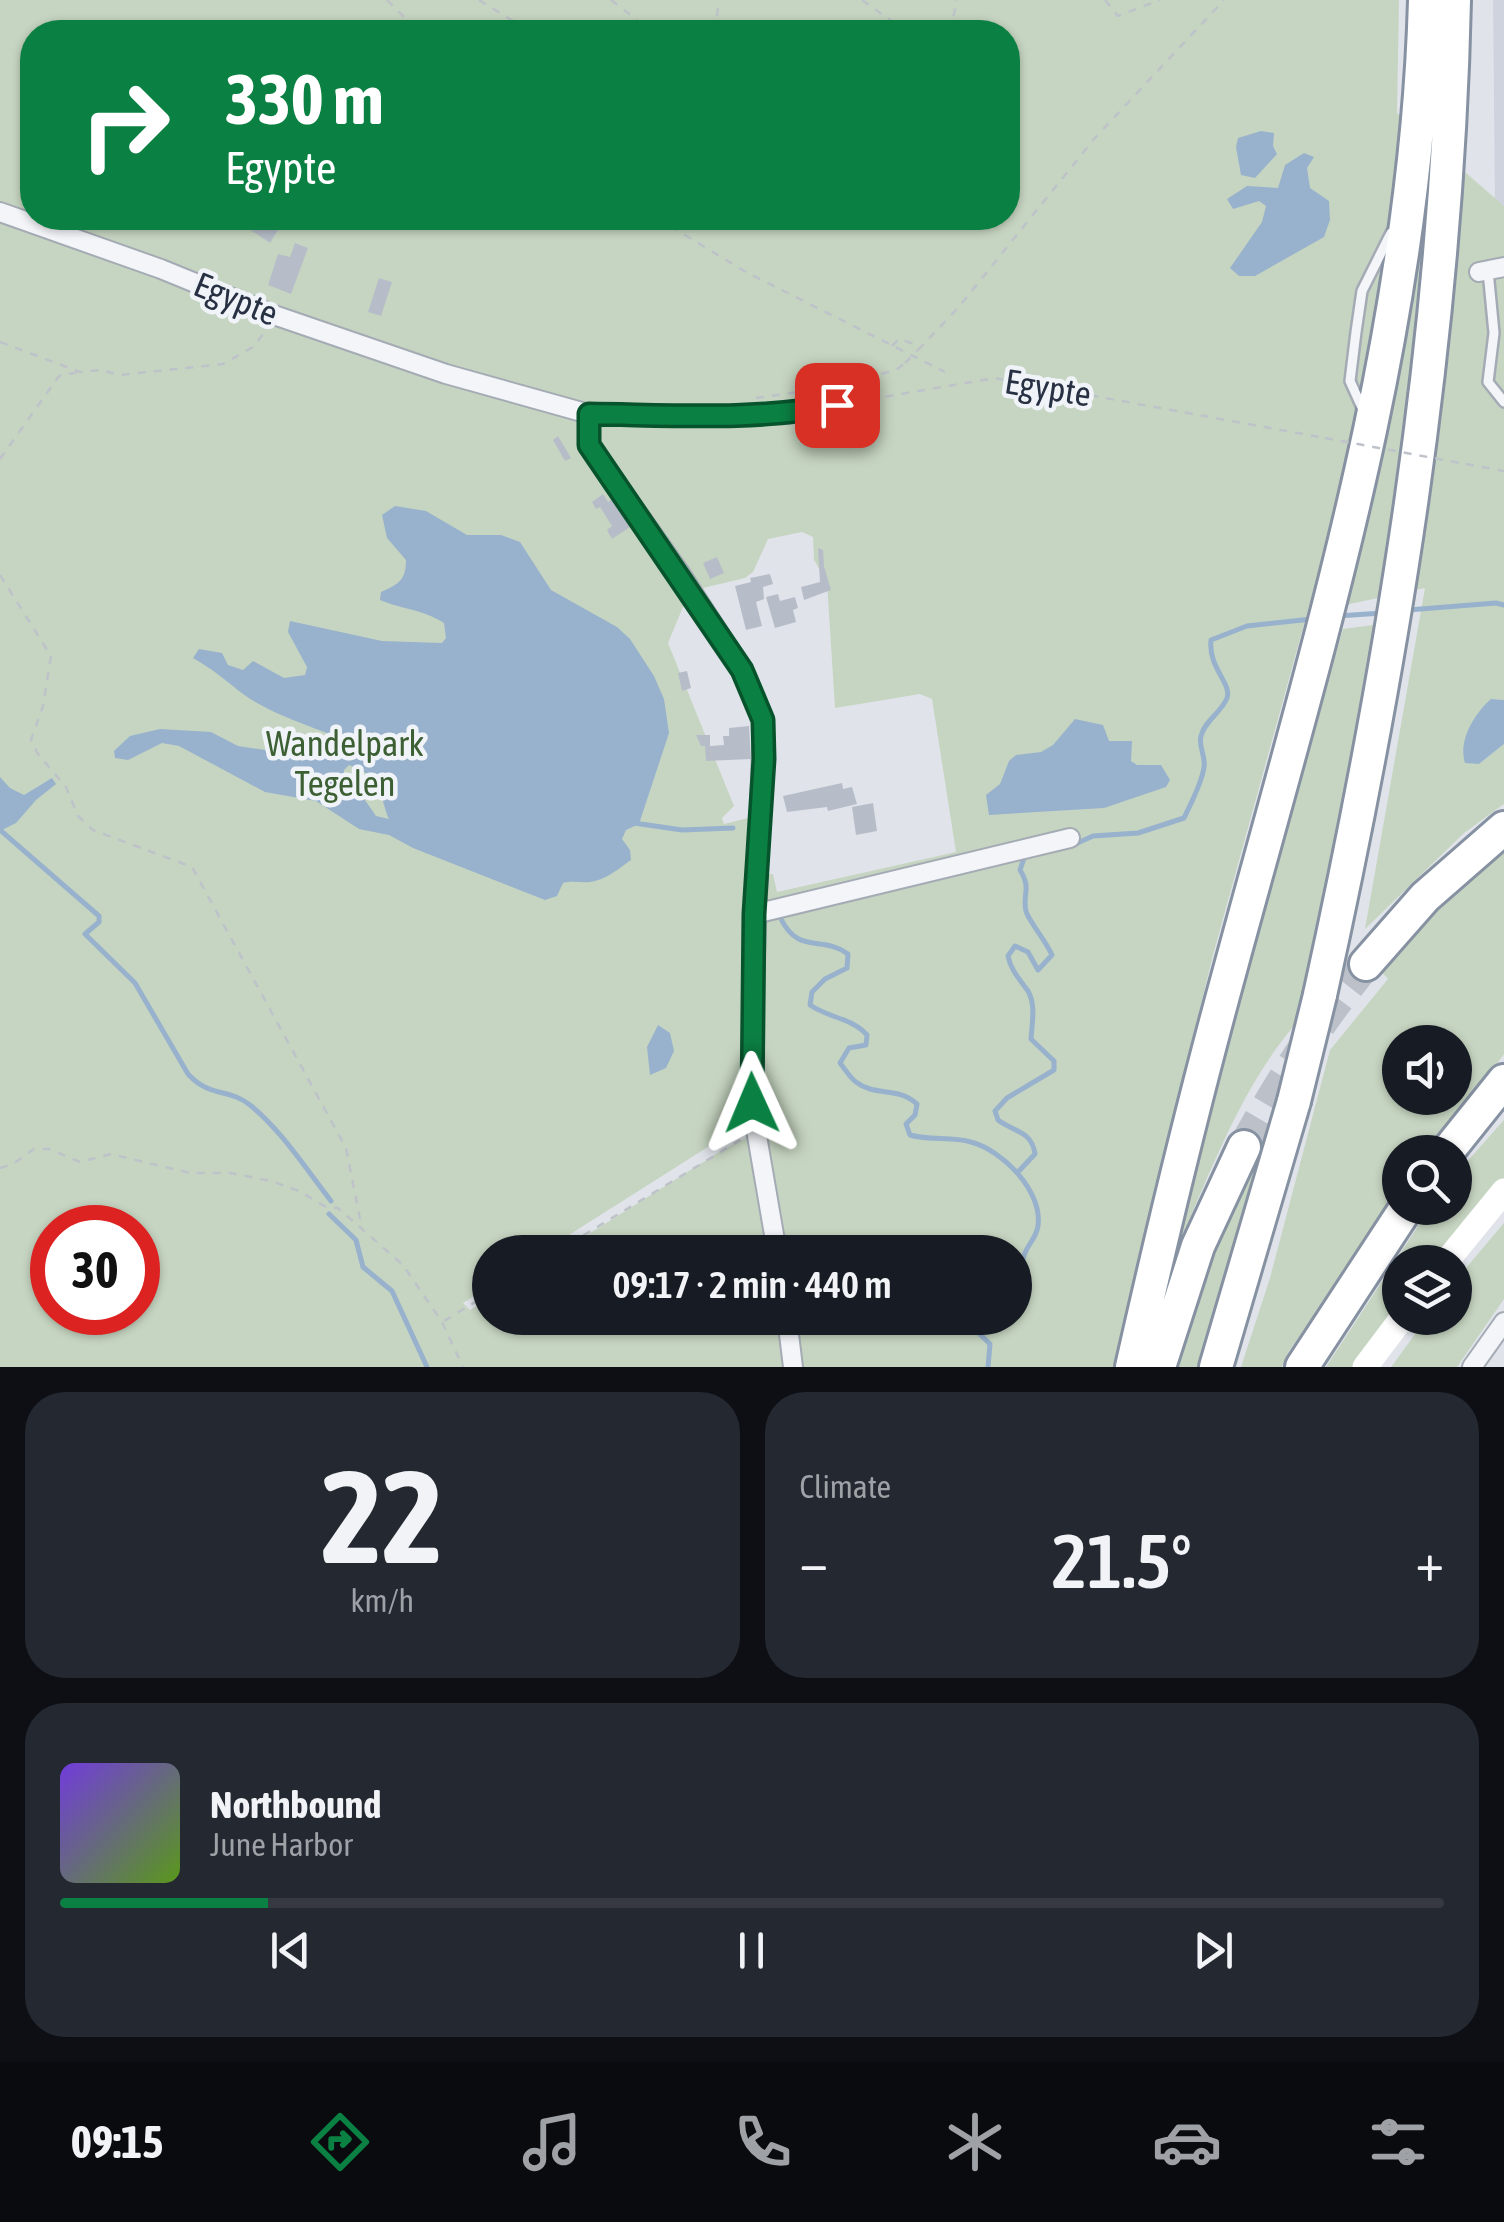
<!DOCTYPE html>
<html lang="en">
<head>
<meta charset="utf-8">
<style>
  body { margin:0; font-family:"Asap Condensed",sans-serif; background:#242831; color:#f1f3f6; height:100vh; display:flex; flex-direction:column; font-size:38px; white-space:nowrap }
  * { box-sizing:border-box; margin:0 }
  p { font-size:32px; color:#9ea1a6 }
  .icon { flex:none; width:55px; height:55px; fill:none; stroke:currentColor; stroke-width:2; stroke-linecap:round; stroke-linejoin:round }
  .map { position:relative; height:1367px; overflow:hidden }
  .sheet { display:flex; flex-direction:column; gap:25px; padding:25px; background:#0d0f14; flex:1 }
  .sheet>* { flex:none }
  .hud { position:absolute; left:20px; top:20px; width:1000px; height:210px; border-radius:40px; box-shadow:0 2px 8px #0004; background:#0b8043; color:#fff; overflow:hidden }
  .controls { position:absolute; left:1382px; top:1025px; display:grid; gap:20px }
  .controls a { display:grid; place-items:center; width:90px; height:90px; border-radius:50%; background:#171b24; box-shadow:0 2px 8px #0004; font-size:50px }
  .speed { position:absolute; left:30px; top:1205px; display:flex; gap:20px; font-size:50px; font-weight:700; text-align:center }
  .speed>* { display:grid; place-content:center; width:130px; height:130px; border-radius:50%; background:#171b24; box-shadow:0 2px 8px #0004; line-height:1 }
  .speed .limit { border:15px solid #d22; background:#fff; color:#111 }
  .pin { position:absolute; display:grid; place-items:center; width:85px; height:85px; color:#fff; margin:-42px; border-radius:20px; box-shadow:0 5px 15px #0006 }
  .me { position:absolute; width:110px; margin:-55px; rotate:359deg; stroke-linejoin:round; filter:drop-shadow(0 0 8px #0008) }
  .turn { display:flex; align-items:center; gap:35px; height:210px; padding:0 40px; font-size:45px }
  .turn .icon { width:130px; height:130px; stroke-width:2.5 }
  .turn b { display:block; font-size:70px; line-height:85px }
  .big { font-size:75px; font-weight:600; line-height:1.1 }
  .sheet .widget { flex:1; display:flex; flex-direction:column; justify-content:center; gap:15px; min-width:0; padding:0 35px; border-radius:40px; background:#242831 }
  .sheet .dial { align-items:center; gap:0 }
  .dial b { font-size:130px; line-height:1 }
  .song { display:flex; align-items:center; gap:30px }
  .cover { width:120px; height:120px; border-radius:15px; background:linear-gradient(135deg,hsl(260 70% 55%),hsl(90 70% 35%)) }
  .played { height:10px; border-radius:5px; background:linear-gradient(90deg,#0b8043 15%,#363941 15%) }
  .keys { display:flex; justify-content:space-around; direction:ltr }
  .heat { display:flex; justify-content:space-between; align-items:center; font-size:55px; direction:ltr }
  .sheet .tiles { flex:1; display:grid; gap:25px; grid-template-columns:1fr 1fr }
  .widget:last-child { grid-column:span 2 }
  .trip { position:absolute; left:472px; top:1235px; width:560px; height:100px; border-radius:50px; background:#171b24; box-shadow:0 2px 8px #0004; font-weight:600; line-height:100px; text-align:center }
  .tab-bar { display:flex; height:160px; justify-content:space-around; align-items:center; background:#090b0e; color:#9ea1a6 }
  .tab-bar .icon { width:70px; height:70px }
  .tab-bar .active { color:#0b8043 }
  .tab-bar b { font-size:45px; color:#f1f3f6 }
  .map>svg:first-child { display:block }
  .built { fill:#ced3dd }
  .green { fill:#c6d5c1; fill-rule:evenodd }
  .water { fill:#98b2cd; fill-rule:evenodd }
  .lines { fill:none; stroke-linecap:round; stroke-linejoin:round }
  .stream { stroke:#98b2cd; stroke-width:5 }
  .building { fill:#b7bdc8 }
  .highway-tunnel { stroke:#bbc0c9; stroke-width:32; stroke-dasharray:32 16; stroke-linecap:butt }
  .lane-casing { stroke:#a5abb5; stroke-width:14 }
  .street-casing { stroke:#a5abb5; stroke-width:22 }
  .highway-casing { stroke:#8691a2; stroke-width:38 }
  .path { stroke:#bec2c9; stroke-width:2.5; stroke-dasharray:8 8; stroke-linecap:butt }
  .lane { stroke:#f3f5f8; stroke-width:9 }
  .street { stroke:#f3f5f8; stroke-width:18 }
  .secondary { stroke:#fff; stroke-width:25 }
  .highway { stroke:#fff; stroke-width:32 }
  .highway-bridge-casing { stroke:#8691a2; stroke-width:38; stroke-linecap:butt }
  .path-bridge { stroke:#bec2c9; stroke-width:2.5; stroke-dasharray:8 8; stroke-linecap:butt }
  .highway-bridge { stroke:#fff; stroke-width:32 }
  .route-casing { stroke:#07532c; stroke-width:25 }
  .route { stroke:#0b8043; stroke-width:18 }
  .labels { text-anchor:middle; stroke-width:9; stroke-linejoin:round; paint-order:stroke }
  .street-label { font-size:35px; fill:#273143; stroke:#f0f3f8 }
  .park-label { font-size:35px; fill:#3c6033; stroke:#f0f3f8 }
</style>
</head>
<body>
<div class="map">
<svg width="1504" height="1367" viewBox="0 0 1504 1367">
  <rect width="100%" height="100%" fill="#e0e4ea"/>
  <!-- built -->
  <path class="built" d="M1493,0H1504V210H1495Z"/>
  <!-- green -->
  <path class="green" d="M0,0H1399L1397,113L1504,206V700L1491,699L1479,764L1504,744V804L1464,833L1365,929L1425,588L1345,605L1309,606L1213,955L1113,1367H800L796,1318H1015V1252H784L758,1094L762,916L770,903L765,898L763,875L773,874L777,892L956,852L932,699L920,694L835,708L827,582L814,560L813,537L802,532L768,539L753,572L745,578L699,589L693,583L668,643L734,806L722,818L724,824L748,818L745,884L749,1121L542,1252H490V1286L463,1303L470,1310L490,1297V1318H781L786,1367H0ZM32,32H1008V218H32ZM52,1228H138V1312H52Z
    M1380,624L1308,1010C1245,1076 1212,1168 1176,1251L1229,1020L1343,629Z
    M1504,838V1054L1431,1152H1400V1196L1289,1351L1282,1367H1241L1270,1278L1330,1050L1388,979L1376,966ZM1400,1042H1455V1098H1400Z
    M1504,1120V1190L1440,1262H1400V1316L1363,1367H1326L1430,1208H1455V1175Z
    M748,1137L773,1252H560L724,1149Z
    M1251,1151L1264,1157L1202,1367H1174L1185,1324Z
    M1504,1223V1299L1457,1367H1391L1427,1318H1455V1281Z"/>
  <!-- water -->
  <path class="water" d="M1261,131L1274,133L1273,146L1277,154L1255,178L1241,175L1236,147L1238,138Z
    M1304,153L1314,157L1307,168L1310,188L1329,201L1330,220L1324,237L1255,276H1239L1230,268L1262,222L1266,206L1259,201L1233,209L1227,199L1247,186L1278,188L1285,165Z
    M395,506L426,511L467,535H501L520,542L551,590L617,627L630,639L654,676L664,699L669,733L639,824L626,830L622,839L630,850L631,860C621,867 608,878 595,881C585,884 574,880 563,883L557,896L545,900L413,848L389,835L359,829L316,801L265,792L179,746L162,743L128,760L115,758L114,751L130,736L160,729L211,732L238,746L272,751L332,742L334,736C303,723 266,712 239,691C223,678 212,669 193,658L199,649L222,653L228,665L243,670L253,661L284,678L305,675L307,667L288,632L290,621L382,641L442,643L446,638L444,623C422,609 404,610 380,600L381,592C399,584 406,580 406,560L387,538L382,515ZM349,765C386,780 376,786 389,819L376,816L358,790L344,780V770Z
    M1491,699L1504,700V744L1479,764L1465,763C1458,741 1474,714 1491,699Z
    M1075,719L1103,725L1109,741H1132L1131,761L1137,765H1161L1170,780L1166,787L1104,808L989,815L986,795L1000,784L1009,761L1016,755L1041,752L1053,745Z
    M0,777L10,788L24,795L52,778L56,784L36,800L16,823L0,831Z
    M658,1025L670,1033L674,1051L666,1068L650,1075L647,1047Z"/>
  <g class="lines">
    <!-- stream -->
    <path class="stream" d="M1408,610L1496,603L1504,605
      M1338,616L1382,613
      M634,823L682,830L733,828
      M0,830L99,916V922L85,934L135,983L188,1074C210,1098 229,1088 250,1105C282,1131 306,1169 331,1201
      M1071,846L1093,836L1138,833L1184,818C1191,803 1202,783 1204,767C1206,756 1198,747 1201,736C1205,720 1222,712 1227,698C1232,683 1208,668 1211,640L1247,626L1312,619
      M781,919C799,955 822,935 848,954L847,968L825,979L812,992L810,1005C829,1018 852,1018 867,1035L866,1045L849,1048L840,1063C845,1069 850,1078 856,1082C875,1097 898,1086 917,1104L915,1115L906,1124L910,1135C931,1141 951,1136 971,1142C1002,1150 1043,1191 1038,1226C1036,1238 1029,1243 1025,1253C1017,1270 1025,1290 1015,1305
      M1018,1172L1035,1154C1032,1131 1014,1132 998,1120L995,1111L1007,1098L1054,1070V1061L1031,1039C1032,1023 1036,1005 1028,991C1019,978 1011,971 1008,956L1015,946L1028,952L1038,970L1052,955C1046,941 1028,920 1026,911C1022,894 1032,889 1020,870L1025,855
      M329,1214L356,1240L363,1267L392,1291L427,1367
      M963,1318L990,1344L988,1367"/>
  </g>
  <!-- building -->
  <path class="building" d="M257,218L278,230L270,243L249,229Z
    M295,243L308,248L291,294L268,285L278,254L290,257Z
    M379,278L392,282L381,316L368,312Z
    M558,436L571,458L565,461L553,440Z
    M603,494L608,502L612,499L630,527L612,539L607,530L612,526L600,507L596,509L592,502Z
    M818,548L823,550L824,566L831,590L804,600L801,587L820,582Z
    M717,557L724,573L710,579L703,563Z
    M770,574L773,584L763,587L764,599L756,602L762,626L746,630L735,586L751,582L750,578Z
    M778,594L780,601L795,597L798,608L793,610L796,622L775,628L766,597Z
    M687,671L691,688L682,691L678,673Z
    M749,726L751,759L706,761L705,746H701L696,735H710V746L724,745L723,736H729V728Z
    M842,783L843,789L852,787L857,804L828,811L827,807L787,812L783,796Z
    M873,803L877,831L856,835L852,807Z"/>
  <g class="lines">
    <!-- highway-tunnel -->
    <path class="highway-tunnel" d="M1244,1147C1280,1082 1319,1021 1366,964"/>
    <defs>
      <path id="lane" d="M1488,271L1494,333L1488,382L1504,402
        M1364,412L1350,381L1356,332L1362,291L1391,233"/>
      <path id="street" d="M0,212L161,269L274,315L446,374L589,414L731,416L788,414L837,405
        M1479,272L1504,267
        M589,414V445L680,573L742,669L763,720L751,1075L756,1130L777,1252
        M755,914L1070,838
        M787,1318L793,1367
        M1472,1367L1504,1322"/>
      <path id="highway" d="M1366,964L1425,897L1504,828
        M1320,995C1392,668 1447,336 1454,0
        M1447,1152L1504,1081
        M1132,1367C1162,1234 1194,1101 1230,970C1317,649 1416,335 1425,0
        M1159,1367L1198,1246L1244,1147
        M1216,1367L1294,1101
        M1302,1367L1406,1208"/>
    </defs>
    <!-- lane casing -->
    <use href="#lane" class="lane-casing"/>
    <!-- street casing -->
    <use href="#street" class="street-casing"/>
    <!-- highway casing -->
    <use href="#highway" class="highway-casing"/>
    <!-- path -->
    <path class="path" d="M387,0L419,32
      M479,0L531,32
      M611,0L636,19L645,32
      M862,0L907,32
      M1105,0L1118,16L1160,0
      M715,32L719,0
      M950,32L957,0
      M1008,55L1013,98L1008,95
      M657,218L746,272L945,372
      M0,342L80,372L100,370L120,375L223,364L253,347L268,328
      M892,346L899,339L920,346
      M918,350L958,308L1094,139L1224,0
      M756,398L827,388L896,370L905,363
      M854,402L995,378L1325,438
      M0,459L59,376L78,372
      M1466,464L1504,471
      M0,575L51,656L43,706L31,740L38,754L66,787L78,816L93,830L192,867L346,1148L362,1229
      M0,1168L13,1164L34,1149H49L80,1162L111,1154L190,1173H230L271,1181L299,1191L326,1207L338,1208L403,1265L442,1322L463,1367
      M556,1252L742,1139
      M444,1321L490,1293"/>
    <!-- lane -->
    <use href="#lane" class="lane"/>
    <!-- street -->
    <use href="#street" class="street"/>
    <!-- secondary -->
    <path class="secondary" d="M1446,1262L1504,1191
      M1365,1367L1402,1318"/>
    <!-- highway -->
    <use href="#highway" class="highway"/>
    <defs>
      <path id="highway-bridge" d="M1294,1101L1320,995"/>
    </defs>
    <!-- highway-bridge casing -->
    <use href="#highway-bridge" class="highway-bridge-casing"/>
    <!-- path-bridge -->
    <path class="path-bridge" d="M905,363L918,350
      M1325,438L1466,464"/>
    <!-- highway-bridge -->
    <use href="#highway-bridge" class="highway-bridge"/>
  </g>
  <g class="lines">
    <defs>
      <path id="route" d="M752,1103L754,914L764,759L763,720L742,670L589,445V414C672,415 755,421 837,405"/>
    </defs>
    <!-- route casing -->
    <use href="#route" class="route-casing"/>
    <!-- route -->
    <use href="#route" class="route"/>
  </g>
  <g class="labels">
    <!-- street labels -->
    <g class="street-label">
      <text transform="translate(236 299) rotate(22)" y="12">Egypte</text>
      <text transform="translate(1048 388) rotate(9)" y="12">Egypte</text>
    </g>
    <!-- park labels -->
    <g class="park-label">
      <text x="345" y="756">Wandelpark<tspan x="345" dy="40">Tegelen</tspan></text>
    </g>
  </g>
</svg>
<div class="controls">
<a><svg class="icon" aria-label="sound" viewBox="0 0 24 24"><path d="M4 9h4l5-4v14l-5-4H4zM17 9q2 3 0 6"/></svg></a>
<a><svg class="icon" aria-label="search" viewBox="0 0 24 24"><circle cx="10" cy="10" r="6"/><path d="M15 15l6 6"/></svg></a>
<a><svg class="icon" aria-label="layers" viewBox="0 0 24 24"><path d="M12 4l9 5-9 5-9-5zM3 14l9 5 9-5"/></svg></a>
</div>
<div class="speed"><div class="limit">30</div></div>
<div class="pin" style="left:837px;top:405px;background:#d93025"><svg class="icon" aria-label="arrive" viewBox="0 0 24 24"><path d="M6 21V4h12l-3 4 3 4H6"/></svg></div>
<svg class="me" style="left:752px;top:1103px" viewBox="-20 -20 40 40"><path d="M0-17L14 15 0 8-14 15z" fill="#0b8043" stroke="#fff" stroke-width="4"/></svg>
<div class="trip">09:17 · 2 min · 440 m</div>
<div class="hud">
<div class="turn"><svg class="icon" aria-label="right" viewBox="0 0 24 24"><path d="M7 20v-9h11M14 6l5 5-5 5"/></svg><div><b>330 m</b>Egypte</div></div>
</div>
</div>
<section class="sheet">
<div class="tiles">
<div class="widget dial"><b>22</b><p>km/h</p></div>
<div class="widget"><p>Climate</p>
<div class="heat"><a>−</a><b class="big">21.5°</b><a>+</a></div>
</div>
<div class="widget">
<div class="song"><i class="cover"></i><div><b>Northbound</b><p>June Harbor</p></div></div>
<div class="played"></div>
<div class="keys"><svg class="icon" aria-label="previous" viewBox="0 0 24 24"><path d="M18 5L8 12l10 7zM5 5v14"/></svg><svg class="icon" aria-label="pause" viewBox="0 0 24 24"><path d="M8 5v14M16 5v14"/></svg><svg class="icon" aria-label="next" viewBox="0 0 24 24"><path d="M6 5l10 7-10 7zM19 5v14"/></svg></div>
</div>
</div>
</section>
<nav class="tab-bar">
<b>09:15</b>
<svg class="icon active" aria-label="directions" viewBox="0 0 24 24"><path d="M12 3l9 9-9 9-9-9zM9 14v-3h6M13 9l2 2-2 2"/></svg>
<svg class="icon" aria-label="music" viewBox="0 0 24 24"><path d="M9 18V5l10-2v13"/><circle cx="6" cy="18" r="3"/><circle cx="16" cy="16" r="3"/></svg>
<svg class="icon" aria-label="phone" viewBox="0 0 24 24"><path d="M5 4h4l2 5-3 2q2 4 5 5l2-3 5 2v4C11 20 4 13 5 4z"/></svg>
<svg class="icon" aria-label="climate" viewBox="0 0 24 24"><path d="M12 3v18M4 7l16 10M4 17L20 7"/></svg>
<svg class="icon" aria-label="car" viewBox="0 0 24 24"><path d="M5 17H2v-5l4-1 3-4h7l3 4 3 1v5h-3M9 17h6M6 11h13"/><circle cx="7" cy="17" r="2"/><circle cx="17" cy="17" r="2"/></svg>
<svg class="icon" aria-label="filters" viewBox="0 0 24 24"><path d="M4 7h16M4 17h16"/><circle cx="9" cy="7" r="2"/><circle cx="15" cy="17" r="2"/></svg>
</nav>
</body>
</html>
